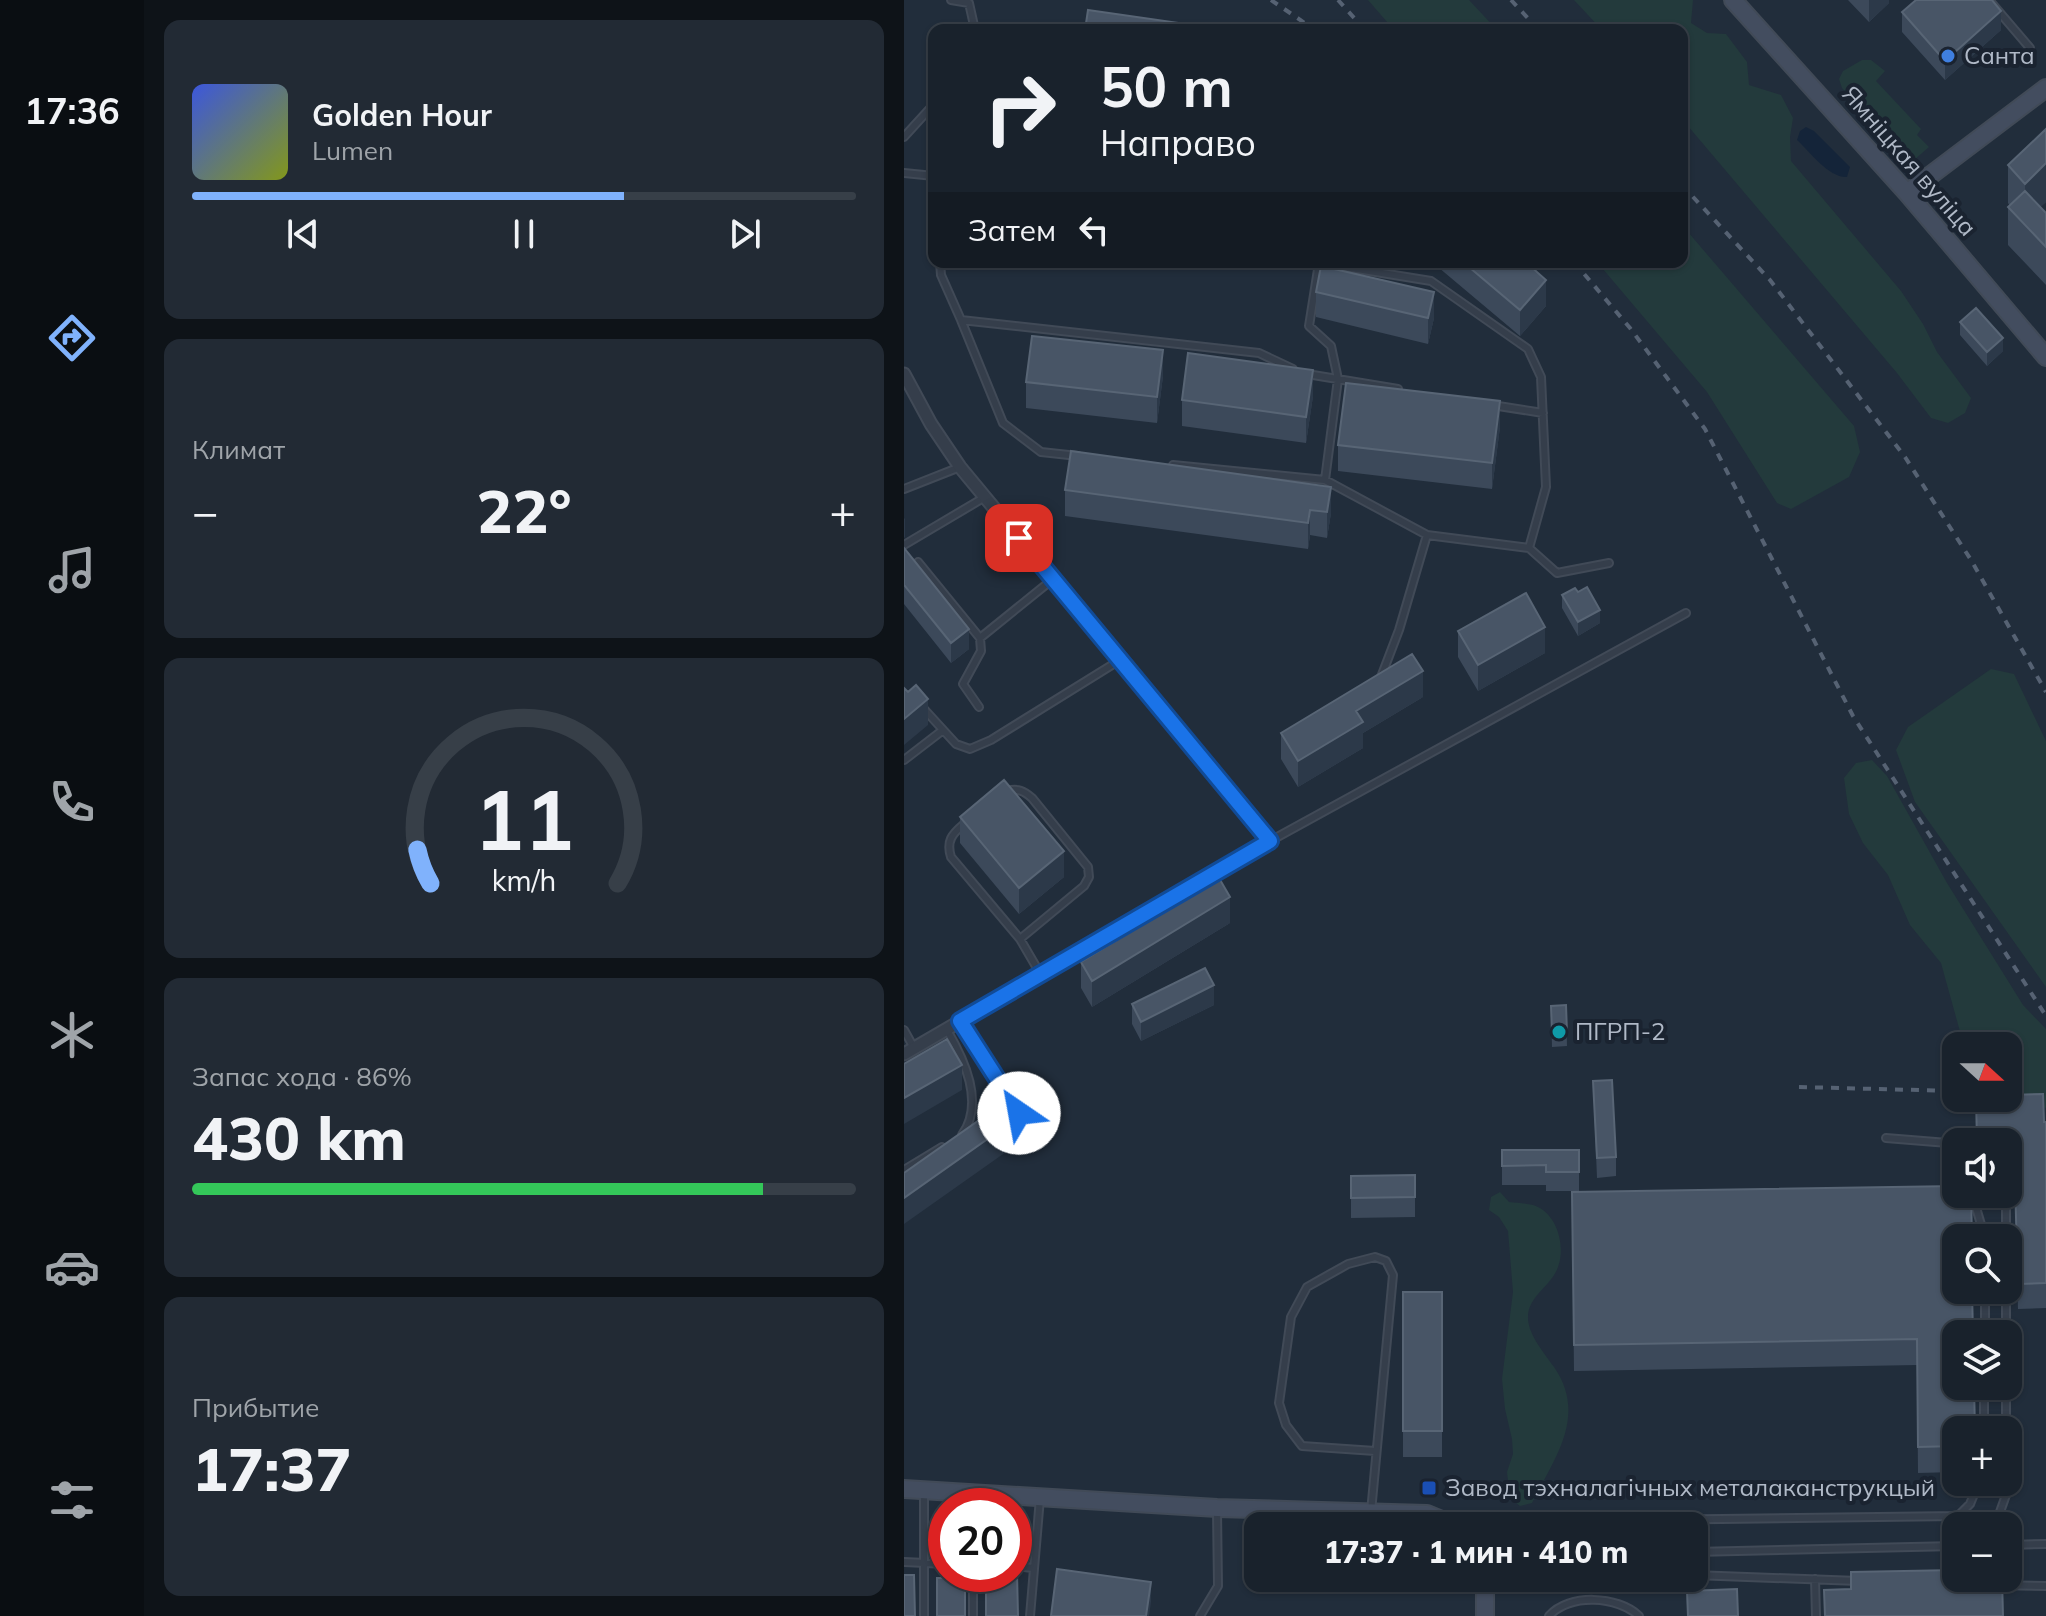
<!DOCTYPE html>
<html lang="ru">
<head>
<meta charset="utf-8">
<style>
  body { margin:0; font-family:Mulish,sans-serif; background:#222a34; color:#f1f3f6; height:100vh; display:flex; flex-direction:column; font-size:30px; white-space:nowrap }
  * { box-sizing:border-box; margin:0 }
  p { font-size:26px; color:#9fa4a9 }
  .icon { flex:none; width:44px; height:44px; fill:none; stroke:currentColor; stroke-width:2; stroke-linecap:round; stroke-linejoin:round }
  .map { position:relative; flex:1; overflow:hidden }
  .side { display:flex; flex-direction:column; gap:20px; padding:20px; background:#0e1318; width:760px }
  .side>* { flex:none }
  .banner { position:absolute; left:24px; top:24px; width:760px; height:244px; border-radius:16px; box-shadow:0 2px 6px #0004,0 0 0 2px #373f48; background:#19222c; color:#f1f3f6; overflow:hidden }
  .needle { width:52px; rotate:111deg }
  .tools { position:absolute; left:1038px; top:1032px; display:grid; gap:16px }
  .tools a { display:grid; place-items:center; width:80px; height:80px; border-radius:16px; background:#19222c; box-shadow:0 2px 6px #0004,0 0 0 2px #373f48; font-size:40px }
  .speed { position:absolute; left:24px; top:1488px; display:flex; gap:16px; font-size:40px; font-weight:700; text-align:center }
  .speed>* { display:grid; place-content:center; width:104px; height:104px; border-radius:50%; background:#19222c; box-shadow:0 2px 6px #0004,0 0 0 2px #373f48; line-height:1 }
  .speed .limit { border:12px solid #d22; background:#fff; color:#111 }
  .pin { position:absolute; display:grid; place-items:center; width:68px; height:68px; color:#fff; margin:-34px; border-radius:16px; box-shadow:0 4px 12px #0006 }
  .me { position:absolute; width:88px; margin:-44px; rotate:327deg; stroke-linejoin:round; filter:drop-shadow(0 0 6px #0008) }
  .turn { display:flex; align-items:center; gap:28px; height:168px; padding:0 40px; font-size:36px }
  .turn .icon { width:104px; height:104px; stroke-width:2.5 }
  .turn b { display:block; font-size:56px; line-height:68px }
  .then { display:flex; align-items:center; height:76px; padding:0 40px; background:#0003; gap:16px; font-size:30px }
  .big { font-size:60px; font-weight:800; line-height:1.1 }
  .side .card { flex:1; display:flex; flex-direction:column; justify-content:center; gap:12px; min-width:0; padding:0 28px; border-radius:16px; background:#222a34 }
  .side .dial { align-items:center; gap:0 }
  .dial svg { height:208px; overflow:visible; fill:none; stroke:#373f48; stroke-width:7; stroke-linecap:round; text-anchor:middle }
  .dial text { fill:#f1f3f6; stroke:none }
  .song { display:flex; align-items:center; gap:24px }
  .cover { width:96px; height:96px; border-radius:12px; background:linear-gradient(135deg,hsl(230 70% 55%),hsl(70 70% 35%)) }
  .played { height:8px; border-radius:4px; background:linear-gradient(90deg,#80b2fc 65%,#373f48 65%) }
  .keys { display:flex; justify-content:space-around; direction:ltr }
  .heat { display:flex; justify-content:space-between; align-items:center; font-size:44px; direction:ltr }
  .charge { height:12px; border-radius:6px; background:linear-gradient(90deg,#34c759 86%,#373f48 0) }
  .trip { position:absolute; left:340px; top:1512px; width:464px; height:80px; border-radius:16px; background:#19222c; box-shadow:0 2px 6px #0004,0 0 0 2px #373f48; font-weight:800; line-height:80px; text-align:center }
  main { display:flex; flex:1; min-height:0 }
  .menu { display:flex; flex-direction:column; width:144px; justify-content:space-around; align-items:center; background:#0a0e12; color:#9fa4a9 }
  .menu .icon { width:56px; height:56px }
  .menu .active { color:#80b2fc }
  .menu b { font-size:36px; color:#f1f3f6 }
  .map>svg:first-child { display:block }
  .green { fill:#233a3c }
  .water { fill:#142439 }
  .lines { fill:none; stroke-linecap:round; stroke-linejoin:round }
  .lane-casing { stroke:#414a57; stroke-width:10 }
  .street-casing { stroke:#414a57; stroke-width:15 }
  .secondary-casing { stroke:#414a57; stroke-width:20 }
  .lane { stroke:#353e4b; stroke-width:6 }
  .street { stroke:#353e4b; stroke-width:11 }
  .secondary { stroke:#434d5f; stroke-width:16 }
  .rail { stroke:#566273; stroke-width:4; stroke-dasharray:8 8; stroke-linecap:butt }
  .wall { fill:#3c495a }
  .shaded-wall { fill:#2c3949 }
  .building { fill:#485566; stroke:#586575; stroke-width:2 }
  .route-casing { stroke:#114b97; stroke-width:20 }
  .route { stroke:#1a73e8; stroke-width:14 }
  .shop-dot { fill:#3f7fe0; stroke:#1a2330; stroke-width:3 }
  .culture-dot { fill:#0f9aa8; stroke:#1a2330; stroke-width:3 }
  .transit-dot { fill:#1a4fb4; stroke:#1a2330; stroke-width:3 }
  .labels { text-anchor:middle; stroke-width:8; stroke-linejoin:round; paint-order:stroke }
  .poi-label { font-size:24px; fill:#b0b9c7; stroke:#1a2330; text-anchor:start }
  .street-label { font-size:24px; fill:#b0b9c7; stroke:#1a2330 }
</style>
</head>
<body>
<main>
<nav class="menu">
<b>17:36</b>
<svg class="icon active" aria-label="directions" viewBox="0 0 24 24"><path d="M12 3l9 9-9 9-9-9zM9 14v-3h6M13 9l2 2-2 2"/></svg>
<svg class="icon" aria-label="music" viewBox="0 0 24 24"><path d="M9 18V5l10-2v13"/><circle cx="6" cy="18" r="3"/><circle cx="16" cy="16" r="3"/></svg>
<svg class="icon" aria-label="phone" viewBox="0 0 24 24"><path d="M5 4h4l2 5-3 2q2 4 5 5l2-3 5 2v4C11 20 4 13 5 4z"/></svg>
<svg class="icon" aria-label="climate" viewBox="0 0 24 24"><path d="M12 3v18M4 7l16 10M4 17L20 7"/></svg>
<svg class="icon" aria-label="car" viewBox="0 0 24 24"><path d="M5 17H2v-5l4-1 3-4h7l3 4 3 1v5h-3M9 17h6M6 11h13"/><circle cx="7" cy="17" r="2"/><circle cx="17" cy="17" r="2"/></svg>
<svg class="icon" aria-label="filters" viewBox="0 0 24 24"><path d="M4 7h16M4 17h16"/><circle cx="9" cy="7" r="2"/><circle cx="15" cy="17" r="2"/></svg>
</nav>
<section class="side">
<div class="card">
<div class="song"><i class="cover"></i><div><b>Golden Hour</b><p>Lumen</p></div></div>
<div class="played"></div>
<div class="keys"><svg class="icon" aria-label="previous" viewBox="0 0 24 24"><path d="M18 5L8 12l10 7zM5 5v14"/></svg><svg class="icon" aria-label="pause" viewBox="0 0 24 24"><path d="M8 5v14M16 5v14"/></svg><svg class="icon" aria-label="next" viewBox="0 0 24 24"><path d="M6 5l10 7-10 7zM19 5v14"/></svg></div>
</div>
<div class="card"><p>Климат</p>
<div class="heat"><a>−</a><b class="big">22°</b><a>+</a></div>
</div>
<div class="card dial"><svg viewBox="0 0 100 80">
<path d="M14 69A42 42 0 1 1 86 69"/>
<path d="M14 69A42 42 0 0 1 9 56" stroke="#80b2fc"/>
<text x="50" y="56" font-size="32" font-weight="700">11</text>
<text x="50" y="72" font-size="11">km/h</text>
</svg></div>
<div class="card"><p>Запас хода · 86%</p><b class="big">430 km</b><div class="charge"></div></div>
<div class="card"><p>Прибытие</p><b class="big">17:37</b></div>
</section>
<div class="map">
<svg width="1142" height="1616" viewBox="0 0 1142 1616">
  <rect width="100%" height="100%" fill="#212d3b"/>
  <!-- green -->
  <path class="green" d="M464,0H565L593,30H490Z
    M670,0H789L787,23L803,33L822,34L843,62L845,85L877,95L889,118L886,137L887,161L997,291L1019,324L1033,352L1067,398L1061,413L1044,423L1027,418L993,373L778,119V30H698Z
    M958,60H967L981,71L972,81L1017,129L1013,135L1025,147L1010,160L1004,159L938,88L935,79L939,71Z
    M778,225L950,426L956,452L945,477L887,509L873,503L803,392L693,262H778Z
    M1087,669L1110,674L1142,741V987L1011,802L992,750L1004,727Z
    M968,760L983,776L1043,883L1119,1005L1142,1029V1108L1104,1095V1046H1060L1037,963L1006,925L984,875L959,843L945,814L940,778L952,763Z
    M596,1192L605,1202C613,1203 622,1203 629,1205C653,1212 662,1246 654,1267C647,1287 623,1296 624,1319C625,1336 641,1354 650,1367C684,1416 650,1459 628,1503L616,1506L606,1498L603,1472L609,1454L608,1439L601,1409L598,1379L609,1292L604,1231L595,1217L585,1210L587,1197Z"/>
  <!-- water -->
  <path class="water" d="M902,127L910,131L946,167L943,177C925,178 906,152 893,140L896,131Z"/>
  <g class="lines">
    <defs>
      <path id="lane" d="M47,0L65,3L71,30
        M1085,0L1126,48
        M0,137L30,104
        M0,173L30,176
        M29,176L30,191
        M36,262L37,275L57,320
        M410,262L527,281L624,349L637,377L642,487L625,548L653,573L705,563
        M415,263L405,326L427,346L434,379L421,480
        M403,374L494,389
        M588,405L639,413
        M174,456L137,452L99,423L57,320L355,353L389,369
        M269,465L421,480L523,535
        M0,489L56,467
        M0,545L81,497
        M14,562L76,638L149,579
        M477,677L495,630L523,535L625,548
        M75,707L59,684L77,651L76,638
        M20,709L52,744L66,749L87,740L216,660
        M0,760L39,730
        M103,791C114,788 120,791 128,798L184,867L185,877L180,886L116,939
        M60,824C48,834 42,841 47,857L116,939L137,975
        M366,841L782,613
        M57,1021L108,1103
        M0,1030L10,1048
        M43,1030C60,1059 81,1103 58,1135
        M982,1138L1044,1143L1052,1152
        M0,1170L38,1147
        M1068,1194L1081,1238
        M1102,1238V1194
        M1081,1334V1290
        M1102,1334V1290
        M1080,1430V1386
        M1102,1430V1386
        M467,1512L489,1275L482,1261L471,1257L444,1264L403,1287L387,1317L375,1403L382,1425L398,1446L471,1451
        M581,1522L1054,1516L1066,1504L1075,1482
        M1091,1526L1102,1495V1482
        M1104,1545L1142,1544
        M790,1552L1052,1546
        M0,1562L42,1564
        M110,1566L129,1568
        M69,1574V1616
        M790,1575L954,1581
        M911,1579L912,1616
        M1089,1585L1142,1586
        M20,1616V1494
        M126,1616L136,1498
        M296,1616L314,1586L313,1511
        M645,1616C665,1593 714,1596 735,1616"/>
      <path id="street" d="M0,374L27,424L56,467L366,841L0,1054"/>
      <path id="secondary" d="M829,0L1003,193L1142,357
        M1003,193L1142,88
        M0,1489L313,1508L523,1514L552,1526
        M581,1578V1616"/>
    </defs>
    <!-- lane casing -->
    <use href="#lane" class="lane-casing"/>
    <!-- street casing -->
    <use href="#street" class="street-casing"/>
    <!-- secondary casing -->
    <use href="#secondary" class="secondary-casing"/>
    <!-- lane -->
    <use href="#lane" class="lane"/>
    <!-- street -->
    <use href="#street" class="street"/>
    <!-- secondary -->
    <use href="#secondary" class="secondary"/>
    <!-- rail -->
    <path class="rail" d="M367,0L411,30
      M434,0L461,30
      M607,0L635,30
      M778,185L866,280L1001,457L1067,560L1142,692
      M670,262L726,328L801,429L949,716L1142,1016
      M895,1087L1052,1091"/>
  </g>
  <!-- wall -->
  <path class="wall" d="M944,0H985V3L965,22Z
    M998,12L1097,30L1041,80L998,32Z
    M1104,165L1142,202L1136,207L1142,213V285L1104,245V207L1106,206L1104,203Z
    M528,262H633V272L642,306L616,336Z
    M412,292L530,318L524,344L412,317Z
    M1056,322L1099,351L1083,366L1056,335Z
    M259,376L253,423L122,408V382Z
    M409,396L402,443L278,426V400Z
    M596,427L588,489L434,471V445Z
    M167,451L427,513L423,538L406,535L404,549L161,516V490Z
    M0,548L65,649L47,663L0,604Z
    M658,595L696,623L674,636L658,608Z
    M554,631L641,653L574,691L554,657Z
    M519,697L459,733V748L394,787L377,759V733Z
    M56,817L160,877L115,914L56,843Z
    M326,923L188,1007L177,988V962Z
    M228,1004L310,1005L237,1041L228,1024Z
    M662,1005L663,1046L648,1047L647,1006Z
    M689,1081L712,1157V1176L693,1178Z
    M1072,1098L1142,1122V1308L1114,1309L1110,1175H1104V1142H1073Z
    M598,1150H675V1191H642V1185H598Z
    M511,1175V1217L447,1218V1176Z
    M1052,1186V1472L1014,1473L1013,1365L670,1371L668,1192Z
    M499,1292H538V1457H499Z"/>
  <!-- shaded-wall -->
  <path class="shaded-wall" d="M965,0H985V3L965,22Z
    M1097,11V30L1041,80V61Z
    M1142,163V202L1121,222V184Z
    M628,262H633V281L625,265Z
    M642,280V306L616,336V310Z
    M530,292V318L524,344V318Z
    M1099,338V351L1083,366V352Z
    M259,350V376L253,423V397Z
    M409,370V396L402,443V417Z
    M596,401V427L588,489V463Z
    M427,487V513L423,538V512Z
    M406,510V535L404,549V523Z
    M1,518V537L0,538V519Z
    M696,610V623L674,636V622Z
    M641,627V653L574,691V665Z
    M65,629V649L47,663V643Z
    M519,671V697L459,733V748L394,787V761L452,711Z
    M24,699V725L0,745V719Z
    M160,851V877L115,914V888Z
    M326,897V923L188,1007V981Z
    M310,985V1005L237,1041V1022Z
    M58,1065V1090L0,1124V1098Z
    M119,1114V1140L0,1224V1198Z
    M247,1582V1602L245,1616H242Z"/>
  <!-- building -->
  <path class="building" d="M1012,0H1088L1097,11L1041,61L998,12Z
    M184,10L289,25L288,30H181Z
    M1142,129V163L1121,184L1104,165Z
    M1121,191L1142,213V247L1104,207Z
    M559,262H628L625,265L642,280L616,310Z
    M417,266L530,292L524,318L412,292Z
    M1072,308L1099,338L1083,352L1056,322Z
    M128,336L259,350L253,397L122,382Z
    M284,353L409,370L402,417L278,400Z
    M442,383L596,401L588,463L434,445Z
    M167,451L427,487L423,512L406,510L404,523L161,490Z
    M0,548L65,629L47,643L0,585Z
    M683,587L696,610L674,622L658,595L671,588L674,592Z
    M622,593L641,627L574,665L554,631Z
    M508,654L519,671L452,711L459,722L394,761L377,733Z
    M12,685L24,699L0,719V688L4,692Z
    M100,780L160,851L115,888L56,817Z
    M315,878L326,897L188,981L177,962Z
    M301,968L310,985L237,1022L228,1004Z
    M662,1005L663,1033H648L647,1006Z
    M43,1039L58,1065L0,1098V1064Z
    M708,1080L712,1157L693,1158L689,1081Z
    M1139,1094L1140,1122H1142V1283L1114,1284L1110,1150H1104V1142H1073L1072,1098H1104V1095Z
    M108,1097L119,1114L0,1198V1173Z
    M598,1150H675V1172H642V1165L598,1166Z
    M511,1175V1197L447,1198V1176Z
    M1052,1186V1194H1067L1068,1238H1052V1290H1068L1069,1334H1052V1386H1070L1071,1430H1052V1446L1014,1447L1013,1339L670,1345L668,1192Z
    M499,1292H538V1431H499Z
    M153,1569L247,1582L242,1616H147Z
    M1052,1570V1578H1098L1099,1616H921L920,1590L947,1589V1572Z
    M110,1572L113,1573L114,1616H82V1574H110Z
    M0,1575H10L11,1616H0Z
    M33,1578H61V1616H33Z
    M833,1589L834,1616H784L783,1591Z"/>
  <g class="lines">
    <defs>
      <path id="route" d="M115,1113L56,1021L366,841L115,538"/>
    </defs>
    <!-- route casing -->
    <use href="#route" class="route-casing"/>
    <!-- route -->
    <use href="#route" class="route"/>
  </g>
  <!-- markers -->
  <circle class="shop-dot" cx="1044" cy="56" r="8"/>
  <circle class="culture-dot" cx="655" cy="1032" r="8"/>
  <rect class="transit-dot" x="517" y="1480" width="16" height="16" rx="4"/>
  <g class="labels">
    <!-- poi labels -->
    <g class="poi-label">
      <text x="1060" y="64">Санта</text>
      <text x="671" y="1040">ПГРП-2</text>
      <text x="541" y="1496">Завод тэхналагічных металаканструкцый</text>
    </g>
    <!-- street labels -->
    <g class="street-label">
      <text transform="translate(1005 161) rotate(49)" y="8">Ямніцкая вуліца</text>
    </g>
  </g>
</svg>
<div class="tools">
<a><svg class="needle" viewBox="-14 -14 28 28"><path d="M0-13l5 13h-10z" fill="#e53935"/><path d="M0 13l5-13h-10z" fill="#9fa4a9"/></svg></a>
<a><svg class="icon" aria-label="sound" viewBox="0 0 24 24"><path d="M4 9h4l5-4v14l-5-4H4zM17 9q2 3 0 6"/></svg></a>
<a><svg class="icon" aria-label="search" viewBox="0 0 24 24"><circle cx="10" cy="10" r="6"/><path d="M15 15l6 6"/></svg></a>
<a><svg class="icon" aria-label="layers" viewBox="0 0 24 24"><path d="M12 4l9 5-9 5-9-5zM3 14l9 5 9-5"/></svg></a>
<a>+</a>
<a>−</a>
</div>
<div class="speed"><div class="limit">20</div></div>
<div class="pin" style="left:115px;top:538px;background:#d93025"><svg class="icon" aria-label="arrive" viewBox="0 0 24 24"><path d="M6 21V4h12l-3 4 3 4H6"/></svg></div>
<svg class="me" style="left:115px;top:1113px" viewBox="-20 -20 40 40"><circle r="19" fill="#fff"/><path d="M0-13L10 11 0 6-10 11z" fill="#1a73e8"/></svg>
<div class="trip">17:37 · 1 мин · 410 m</div>
<div class="banner">
<div class="turn"><svg class="icon" aria-label="right" viewBox="0 0 24 24"><path d="M7 20v-9h11M14 6l5 5-5 5"/></svg><div><b>50 m</b>Направо</div></div>
<div class="then">Затем<svg class="icon" aria-label="left" viewBox="0 0 24 24"><path d="M17 20v-9H6M10 6l-5 5 5 5"/></svg></div>
</div>
</div>
</main>
</body>
</html>
